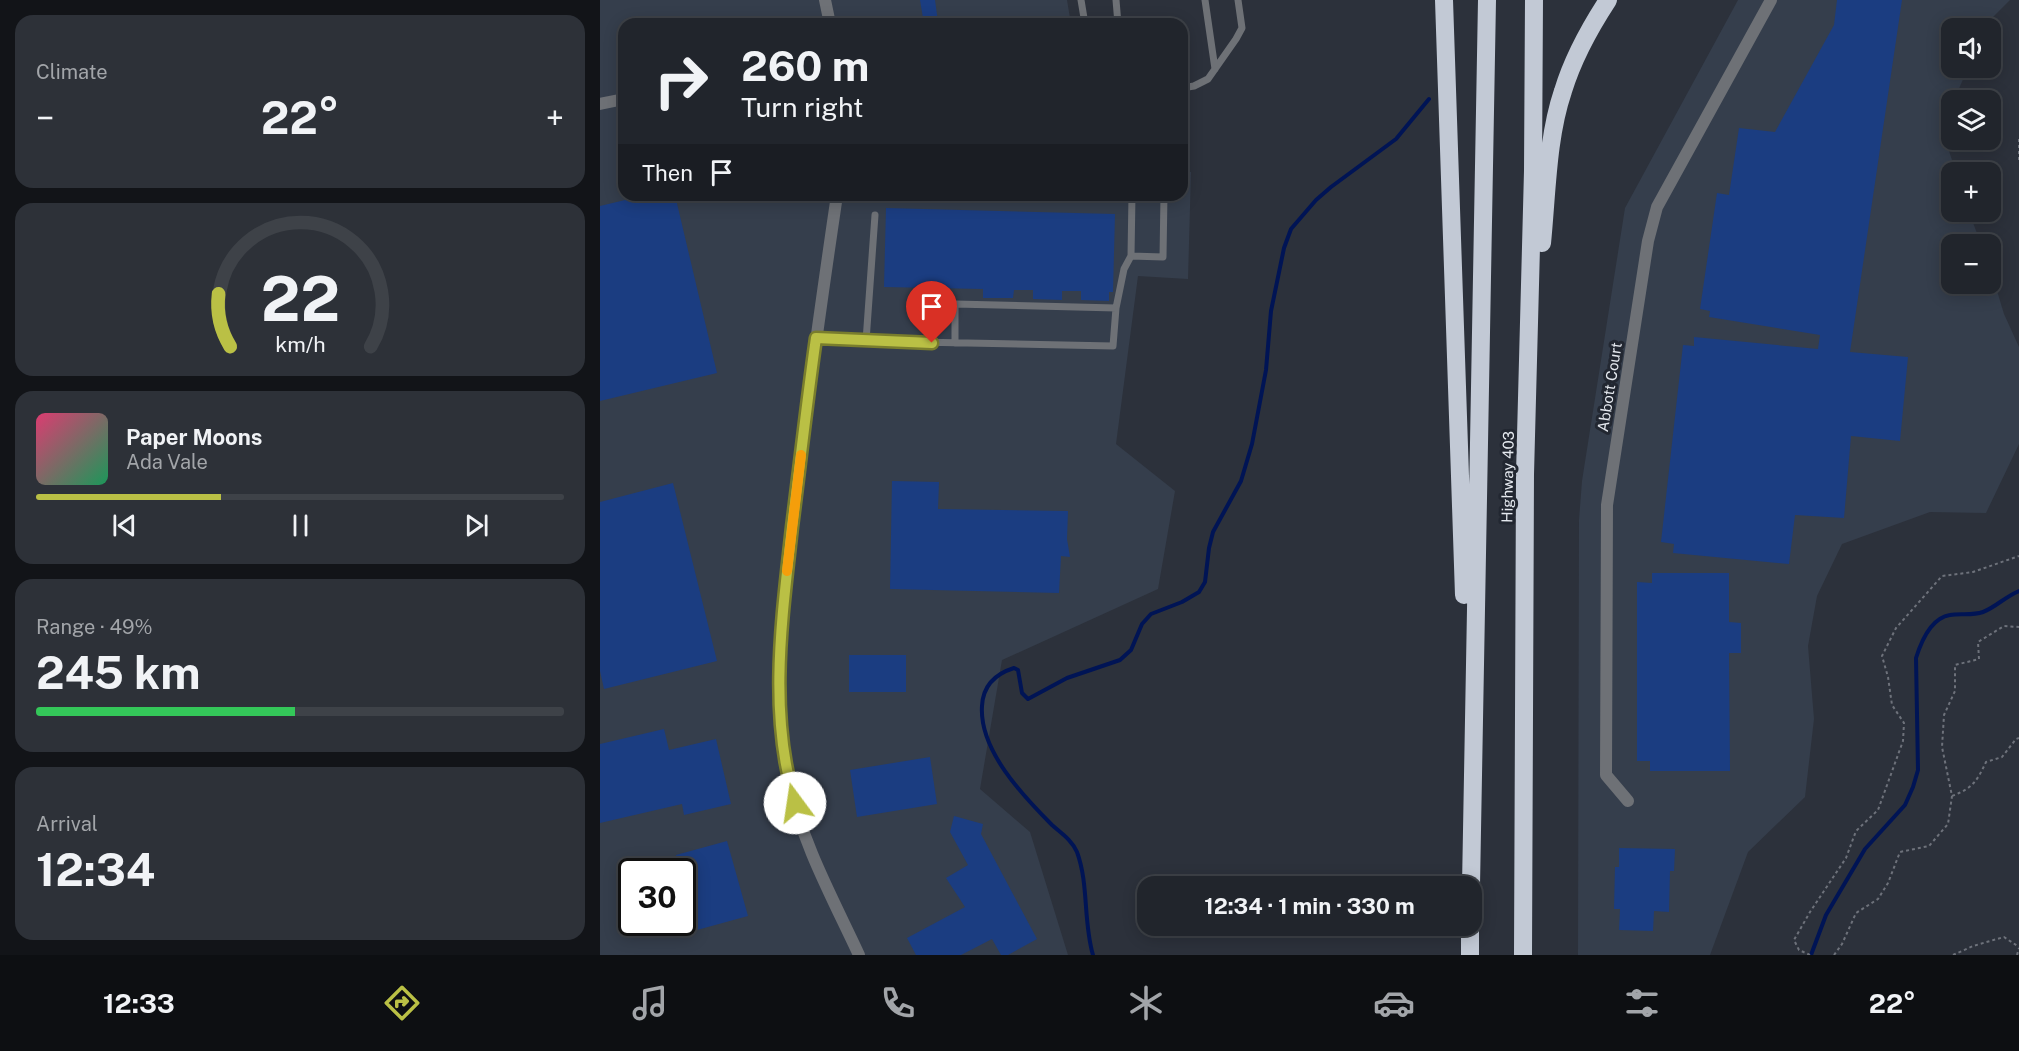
<!DOCTYPE html>
<html lang="en">
<head>
<meta charset="utf-8">
<style>
  body { margin:0; font-family:"Public Sans",sans-serif; background:#2d3138; color:#f1f3f6; height:100vh; display:flex; flex-direction:column; font-size:22px; white-space:nowrap }
  * { box-sizing:border-box; margin:0 }
  p { font-size:20px; color:#a2a5a9 }
  .icon { flex:none; width:33px; height:33px; fill:none; stroke:currentColor; stroke-width:2; stroke-linecap:round; stroke-linejoin:round }
  .map { position:relative; flex:1; overflow:hidden }
  .details { display:flex; flex-direction:column; gap:15px; padding:15px; background:#121418; width:600px }
  .details>* { flex:none }
  .guide { position:absolute; left:18px; top:18px; width:570px; height:183px; border-radius:18px; box-shadow:0 3px 15px #0003,0 0 0 2px #3e4248; background:#21252c; color:#f1f3f6; overflow:hidden }
  .buttons { position:absolute; left:1341px; top:18px; display:grid; gap:12px }
  .buttons a { display:grid; place-items:center; width:60px; height:60px; border-radius:12px; background:#21252c; box-shadow:0 3px 15px #0003,0 0 0 2px #3e4248; font-size:30px }
  .speed { position:absolute; left:18px; top:858px; display:flex; gap:12px; font-size:30px; font-weight:700; text-align:center }
  .speed>* { display:grid; place-content:center; width:78px; height:78px; border-radius:50%; background:#21252c; box-shadow:0 3px 15px #0003,0 0 0 2px #3e4248; line-height:1 }
  .speed .limit { border:3px solid #111; border-radius:9px; background:#fff; color:#111 }
  .pin { position:absolute; display:grid; place-items:center; width:51px; height:51px; color:#fff; margin:-62px -26px; border-radius:50% 50% 50% 0; rotate:-45deg; box-shadow:0 0 6px #0007 }
  .pin .icon { rotate:45deg }
  .me { position:absolute; width:66px; margin:-33px; rotate:346deg; stroke-linejoin:round; filter:drop-shadow(0 0 4px #0008) }
  .turn { display:flex; align-items:center; gap:21px; height:126px; padding:0 24px; font-size:27px }
  .turn .icon { width:78px; height:78px; stroke-width:2.5 }
  .turn b { display:block; font-size:42px; line-height:51px }
  .then { display:flex; align-items:center; height:57px; padding:0 24px; background:#0003; gap:12px; font-size:22px }
  .big { font-size:45px; font-weight:700; line-height:1.1 }
  .details .tile { flex:1; display:flex; flex-direction:column; justify-content:center; gap:9px; min-width:0; padding:0 21px; border-radius:18px; background:#2d3138 }
  .details .dial { align-items:center; gap:0 }
  .dial svg { height:156px; overflow:visible; fill:none; stroke:#3e4248; stroke-width:7; stroke-linecap:round; text-anchor:middle }
  .dial text { fill:#f1f3f6; stroke:none }
  .song { display:flex; align-items:center; gap:18px }
  .cover { width:72px; height:72px; border-radius:9px; background:linear-gradient(135deg,hsl(340 70% 55%),hsl(150 70% 35%)) }
  .played { height:6px; border-radius:3px; background:linear-gradient(90deg,#bac045 35%,#3e4248 35%) }
  .keys { display:flex; justify-content:space-around; direction:ltr }
  .heat { display:flex; justify-content:space-between; align-items:center; font-size:33px; direction:ltr }
  .charge { height:9px; border-radius:4px; background:linear-gradient(90deg,#34c759 49%,#3e4248 0) }
  .trip { position:absolute; left:537px; top:876px; width:345px; height:60px; border-radius:18px; background:#21252c; box-shadow:0 3px 15px #0003,0 0 0 2px #3e4248; font-weight:700; line-height:60px; text-align:center }
  .dock { display:flex; height:96px; justify-content:space-around; align-items:center; background:#0d0f12; color:#a2a5a9 }
  .dock .icon { width:42px; height:42px }
  .dock .selected { color:#bac045 }
  .dock b { font-size:27px; color:#f1f3f6 }
  main { display:flex; flex:1; min-height:0 }
  .map>svg:first-child { display:block }
  .built { fill:#353e4c; fill-rule:evenodd }
  .lines { fill:none; stroke-linecap:round; stroke-linejoin:round }
  .stream { stroke:#001455; stroke-width:4 }
  .building { fill:#1b3d81 }
  .path { stroke:#6e727b; stroke-width:2; stroke-dasharray:3 3; stroke-linecap:butt }
  .service { stroke:#6e7176; stroke-width:7 }
  .minor { stroke:#6e7176; stroke-width:12 }
  .motorway { stroke:#c2c9d5; stroke-width:18 }
  .route-casing { stroke:#797d2d; stroke-width:15 }
  .route { stroke:#bac045; stroke-width:10 }
  .slow { stroke:#f59e0b; stroke-width:10 }
  .labels { text-anchor:middle; stroke-width:6; stroke-linejoin:round; paint-order:stroke }
  .street-label { font-size:15px; fill:#e5e9ef; stroke:#222731 }
</style>
</head>
<body>
<main>
<section class="details">
<div class="tile"><p>Climate</p>
<div class="heat"><a>−</a><b class="big">22°</b><a>+</a></div>
</div>
<div class="tile dial"><svg viewBox="0 0 100 80">
<path d="M14 69A42 42 0 1 1 86 69"/>
<path d="M14 69A42 42 0 0 1 8 42" stroke="#bac045"/>
<text x="50" y="56" font-size="32" font-weight="700">22</text>
<text x="50" y="72" font-size="11">km/h</text>
</svg></div>
<div class="tile">
<div class="song"><i class="cover"></i><div><b>Paper Moons</b><p>Ada Vale</p></div></div>
<div class="played"></div>
<div class="keys"><svg class="icon" aria-label="previous" viewBox="0 0 24 24"><path d="M18 5L8 12l10 7zM5 5v14"/></svg><svg class="icon" aria-label="pause" viewBox="0 0 24 24"><path d="M8 5v14M16 5v14"/></svg><svg class="icon" aria-label="next" viewBox="0 0 24 24"><path d="M6 5l10 7-10 7zM19 5v14"/></svg></div>
</div>
<div class="tile"><p>Range · 49%</p><b class="big">245 km</b><div class="charge"></div></div>
<div class="tile"><p>Arrival</p><b class="big">12:34</b></div>
</section>
<div class="map">
<svg width="1419" height="955" viewBox="0 0 1419 955">
  <rect width="100%" height="100%" fill="#2c313b"/>
  <!-- built -->
  <path class="built" d="M0,0H467L471,24H24V195H582V171L591,172L588,279L538,276L516,444L575,491L558,589L402,660L380,789L430,832L468,955H0ZM32,872H82V922H32Z
    M1138,0H1410L1386,24L1384,28H1352V68H1368L1354,100H1352L1351,107L1342,130L1356,172H1352V212H1369L1381,244H1352V284H1390L1391,271L1404,314L1419,347V444L1386,513L1330,512L1242,544L1217,596L1208,646L1214,719L1205,797L1148,852L1110,955H978L979,520L982,481L1025,208Z"/>
  <g class="lines">
    <!-- stream -->
    <path class="stream" d="M493,955C483,921 489,885 477,852C472,840 461,833 452,825C423,796 379,750 382,706C383,685 395,674 414,668L418,670L422,693L428,699L467,678L520,660L531,650L542,624L551,614L582,602L599,592L605,582L609,548L613,532L641,481L652,444L666,370L671,311L684,248L691,229L716,200L731,187L796,139L829,99
      M1211,955L1226,915L1265,849L1305,805L1313,787L1318,770L1316,658C1321,642 1331,618 1350,615C1360,613 1372,616 1383,612C1396,607 1406,596 1419,591"/>
  </g>
  <!-- building -->
  <path class="building" d="M320,0H335L338,22L324,24Z
    M1237,0H1302L1250,352L1308,357L1300,441L1251,436L1244,518L1195,515L1189,564L1073,553L1074,544L1061,542L1083,345L1094,346V337L1218,349L1220,335L1109,317L1110,311L1100,309L1117,193L1129,195L1139,128L1175,132L1234,25Z
    M46,195H75L117,373L0,401V206Z
    M286,208L515,214L513,292H509V301L481,300V291H462V300L433,299V290H414L413,298H383V289L284,287Z
    M292,481L339,482L338,509L468,511L467,539L470,557L461,556L459,593L290,589Z
    M73,483L117,661L4,689L0,671V502Z
    M1052,573H1129V622L1141,623V653H1129L1130,771H1050V761H1037V582L1052,583Z
    M249,655H306V692H249Z
    M64,729L69,750L116,739L131,804L84,815L82,804L0,823V744Z
    M330,757L337,804L257,817L250,770Z
    M354,816L383,824L381,834L437,939L408,955H401L392,939L361,955H316L307,938L365,907L346,878L368,865L350,832Z
    M127,841L148,916L97,930L82,878V872H81L76,855Z
    M1019,848L1075,849L1074,871H1070L1069,912L1054,911L1053,931L1019,930L1020,909H1014L1015,867H1019Z"/>
  <g class="lines">
    <!-- path -->
    <path class="path" d="M1419,139V163
      M1352,796C1373,788 1377,781 1386,762L1402,757L1416,739L1419,738
      M1210,955L1199,950L1194,940L1210,912L1246,858L1256,831L1278,810L1303,741L1304,723L1292,705L1288,677L1282,656L1296,628L1342,576L1373,572L1419,556
      M1234,955L1242,944L1256,913L1278,899L1288,883L1300,852L1329,846L1348,824L1352,796L1342,747L1344,715L1355,691V665L1379,659L1378,642L1404,626L1419,627
      M1353,955L1373,946L1404,937L1419,947
      M1417,955L1419,948"/>
    <!-- service -->
    <path class="service" d="M481,0L485,24
      M516,0L518,24
      M605,0L615,69
      M582,88L594,86L608,79L636,39L642,28L638,0
      M531,256L563,257L564,195
      M216,338L266,341L513,346L516,308L524,269L531,256L532,195
      M266,341L275,215
      M355,343V304L516,308"/>
    <!-- minor -->
    <path class="minor" d="M225,0L230,24
      M0,104L24,99
      M237,195C221,303 206,411 193,520C183,608 170,695 189,782C202,843 233,899 259,955
      M1028,801L1006,775L1007,505L1048,241L1057,207L1171,0"/>
    <!-- motorway -->
    <path class="motorway" d="M844,0L864,595
      M942,243C947,194 947,138 963,91C973,58 989,29 1008,0
      M871,886L887,0
      M870,955V926
      M923,955L925,474L933,171L934,0"/>
  </g>
  <g class="lines">
    <defs>
      <path id="route" d="M195,803C168,712 182,619 192,527C200,464 207,401 216,338L332,343"/>
    </defs>
    <!-- route casing -->
    <use href="#route" class="route-casing"/>
    <!-- route -->
    <use href="#route" class="route"/>
    <!-- slow -->
    <path class="slow" d="M187,571L201,455"/>
  </g>
  <g class="labels">
    <!-- street labels -->
    <g class="street-label">
      <text transform="translate(1010 387) rotate(-81)" y="5">Abbott Court</text>
      <text transform="translate(908 477) rotate(-89)" y="5">Highway 403</text>
    </g>
  </g>
</svg>
<div class="buttons">
<a><svg class="icon" aria-label="sound" viewBox="0 0 24 24"><path d="M4 9h4l5-4v14l-5-4H4zM17 9q2 3 0 6"/></svg></a>
<a><svg class="icon" aria-label="layers" viewBox="0 0 24 24"><path d="M12 4l9 5-9 5-9-5zM3 14l9 5 9-5"/></svg></a>
<a>+</a>
<a>−</a>
</div>
<div class="speed"><div class="limit">30</div></div>
<div class="pin" style="left:332px;top:343px;background:#d93025"><svg class="icon" aria-label="arrive" viewBox="0 0 24 24"><path d="M6 21V4h12l-3 4 3 4H6"/></svg></div>
<svg class="me" style="left:195px;top:803px" viewBox="-20 -20 40 40"><circle r="19" fill="#fff"/><path d="M0-13L10 11 0 6-10 11z" fill="#bac045"/></svg>
<div class="trip">12:34 · 1 min · 330 m</div>
<div class="guide">
<div class="turn"><svg class="icon" aria-label="right" viewBox="0 0 24 24"><path d="M7 20v-9h11M14 6l5 5-5 5"/></svg><div><b>260 m</b>Turn right</div></div>
<div class="then">Then<svg class="icon" aria-label="arrive" viewBox="0 0 24 24"><path d="M6 21V4h12l-3 4 3 4H6"/></svg></div>
</div>
</div>
</main>
<nav class="dock">
<b>12:33</b>
<svg class="icon selected" aria-label="directions" viewBox="0 0 24 24"><path d="M12 3l9 9-9 9-9-9zM9 14v-3h6M13 9l2 2-2 2"/></svg>
<svg class="icon" aria-label="music" viewBox="0 0 24 24"><path d="M9 18V5l10-2v13"/><circle cx="6" cy="18" r="3"/><circle cx="16" cy="16" r="3"/></svg>
<svg class="icon" aria-label="phone" viewBox="0 0 24 24"><path d="M5 4h4l2 5-3 2q2 4 5 5l2-3 5 2v4C11 20 4 13 5 4z"/></svg>
<svg class="icon" aria-label="climate" viewBox="0 0 24 24"><path d="M12 3v18M4 7l16 10M4 17L20 7"/></svg>
<svg class="icon" aria-label="car" viewBox="0 0 24 24"><path d="M5 17H2v-5l4-1 3-4h7l3 4 3 1v5h-3M9 17h6M6 11h13"/><circle cx="7" cy="17" r="2"/><circle cx="17" cy="17" r="2"/></svg>
<svg class="icon" aria-label="filters" viewBox="0 0 24 24"><path d="M4 7h16M4 17h16"/><circle cx="9" cy="7" r="2"/><circle cx="15" cy="17" r="2"/></svg>
<b>22°</b>
</nav>
</body>
</html>
